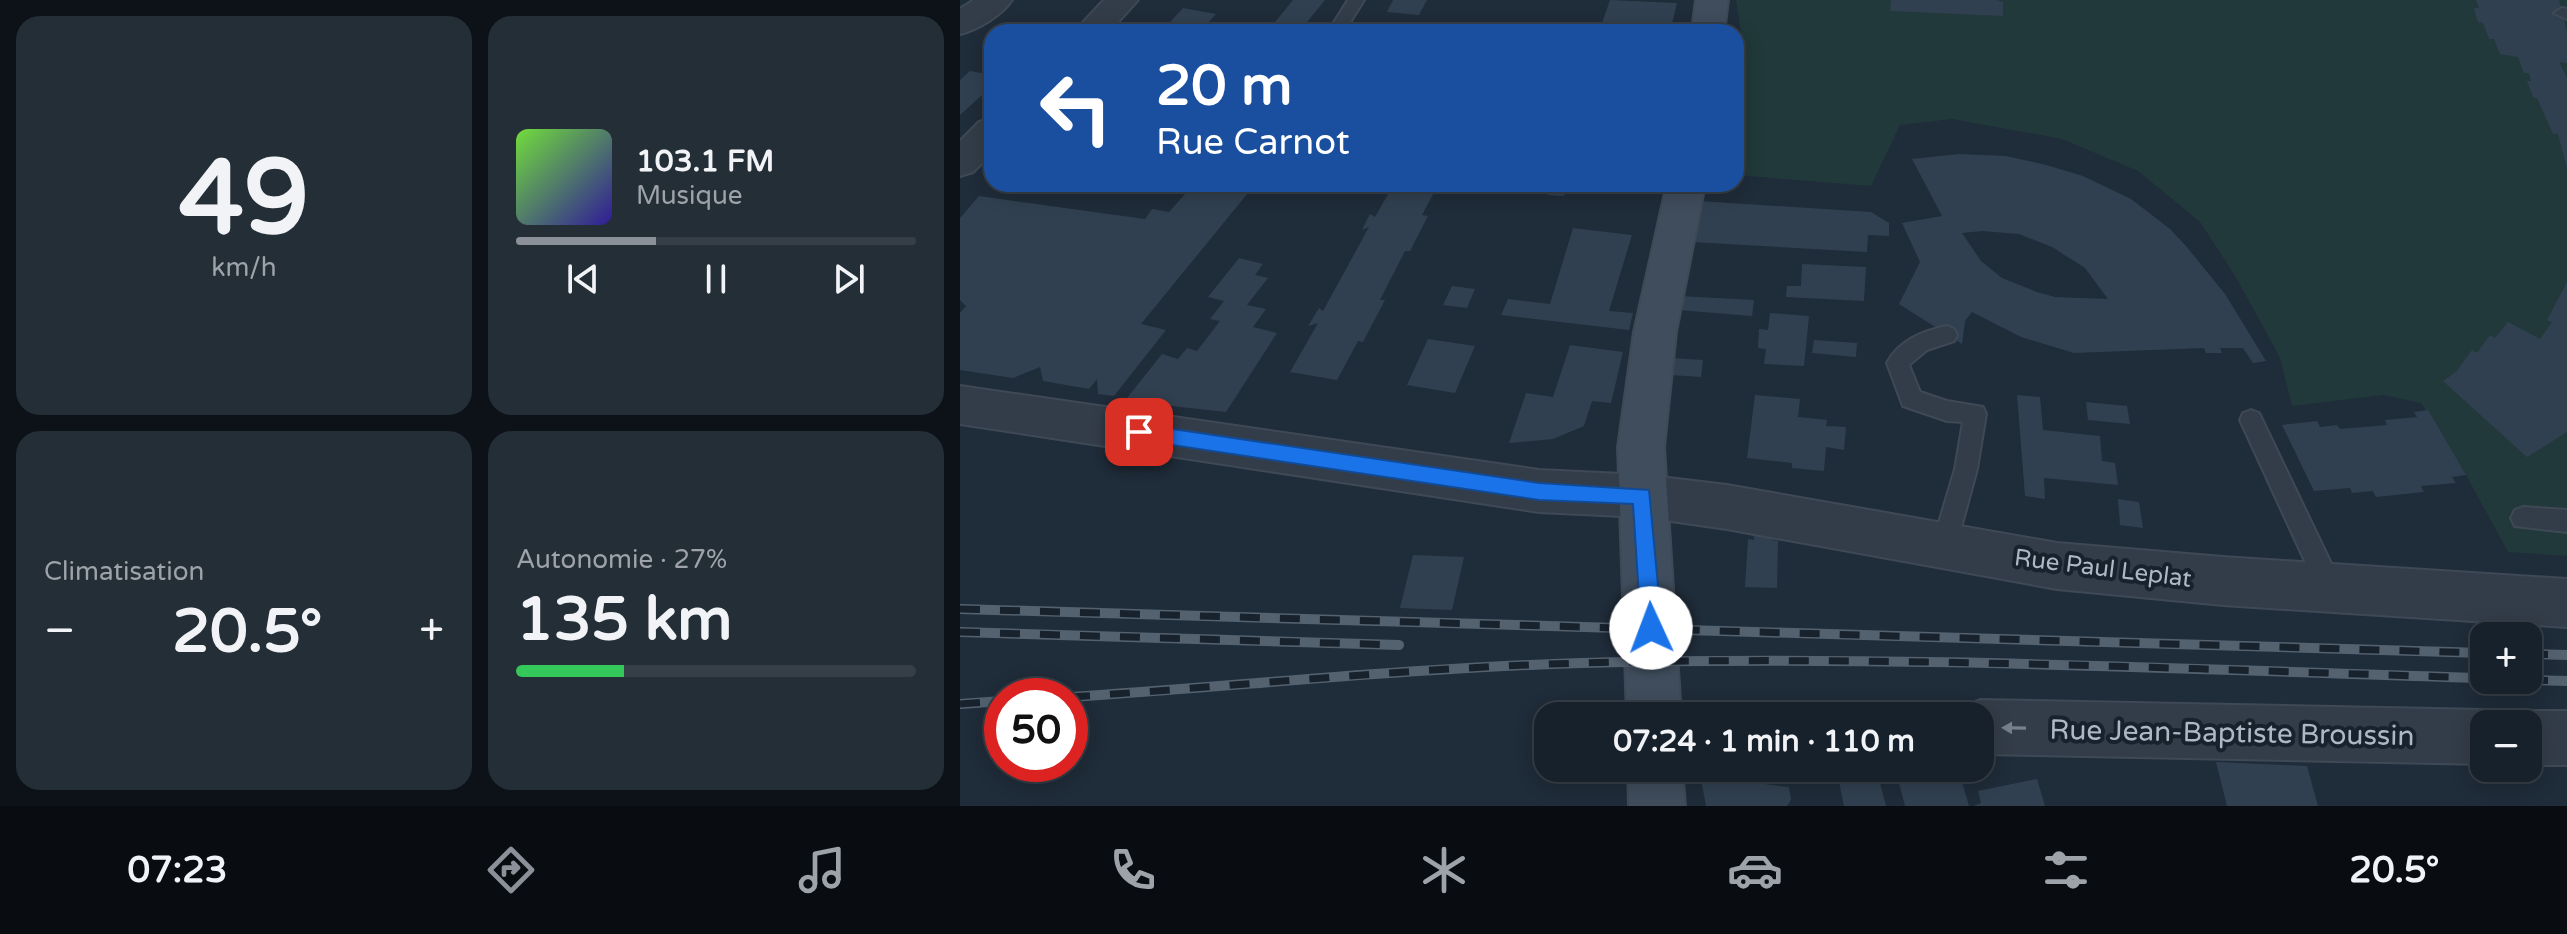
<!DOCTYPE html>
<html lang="fr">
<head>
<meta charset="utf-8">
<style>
  body { margin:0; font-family:"Varela Round",sans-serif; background:#242e37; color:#f1f3f6; height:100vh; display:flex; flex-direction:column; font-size:30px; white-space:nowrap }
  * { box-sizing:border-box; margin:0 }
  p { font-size:26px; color:#9ea3a9 }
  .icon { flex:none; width:44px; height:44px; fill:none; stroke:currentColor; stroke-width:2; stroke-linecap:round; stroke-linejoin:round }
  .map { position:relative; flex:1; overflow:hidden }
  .sheet { display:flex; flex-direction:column; gap:16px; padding:16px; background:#0d1218; width:960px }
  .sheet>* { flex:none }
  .hud { position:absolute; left:24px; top:24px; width:760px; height:168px; border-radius:24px; box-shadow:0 4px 20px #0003,0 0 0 2px #363e47; background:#1a4fa0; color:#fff; overflow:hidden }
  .buttons { position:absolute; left:1510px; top:622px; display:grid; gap:16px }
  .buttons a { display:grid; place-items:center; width:72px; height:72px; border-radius:16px; background:#17212b; box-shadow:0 4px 20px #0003,0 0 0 2px #363e47; font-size:40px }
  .speed { position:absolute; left:24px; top:678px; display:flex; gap:16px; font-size:40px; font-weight:700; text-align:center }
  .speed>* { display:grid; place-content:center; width:104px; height:104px; border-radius:50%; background:#17212b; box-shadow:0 4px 20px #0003,0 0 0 2px #363e47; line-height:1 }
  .speed .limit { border:12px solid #d22; background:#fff; color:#111 }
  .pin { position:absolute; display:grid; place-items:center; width:68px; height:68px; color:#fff; margin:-34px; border-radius:16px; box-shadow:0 4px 12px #0006 }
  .me { position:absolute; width:88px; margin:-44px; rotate:358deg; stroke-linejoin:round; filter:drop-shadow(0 0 6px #0008) }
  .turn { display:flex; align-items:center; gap:28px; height:168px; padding:0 40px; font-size:36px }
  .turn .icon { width:104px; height:104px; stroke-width:2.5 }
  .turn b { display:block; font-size:56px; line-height:68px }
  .big { font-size:60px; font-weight:800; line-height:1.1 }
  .sheet .widget { flex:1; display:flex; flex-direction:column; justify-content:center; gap:12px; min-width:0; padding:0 28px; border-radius:24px; background:#242e37 }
  .sheet .dial { align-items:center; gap:0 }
  .dial b { font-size:104px; line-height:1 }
  .song { display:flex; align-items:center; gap:24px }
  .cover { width:96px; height:96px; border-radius:12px; background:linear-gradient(135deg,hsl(100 70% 55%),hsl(250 70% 35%)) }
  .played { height:8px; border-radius:4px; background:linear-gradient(90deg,#8c9099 35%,#363e47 35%) }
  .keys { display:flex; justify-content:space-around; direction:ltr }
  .heat { display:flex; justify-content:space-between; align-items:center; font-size:44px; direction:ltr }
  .charge { height:12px; border-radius:6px; background:linear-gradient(90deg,#34c759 27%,#363e47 0) }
  .sheet .tiles { flex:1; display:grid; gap:16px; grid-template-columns:repeat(2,1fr) }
  .trip { position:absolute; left:574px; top:702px; width:460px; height:80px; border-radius:24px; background:#17212b; box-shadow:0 4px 20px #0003,0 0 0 2px #363e47; font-weight:800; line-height:80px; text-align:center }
  .menu { display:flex; height:128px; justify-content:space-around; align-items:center; background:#090d11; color:#9ea3a9 }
  .menu .icon { width:56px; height:56px }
  .menu .selected { color:#8c9099 }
  .menu b { font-size:36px; color:#f1f3f6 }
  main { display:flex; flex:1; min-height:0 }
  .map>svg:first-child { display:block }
  .green { fill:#21393a }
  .building { fill:#314050; fill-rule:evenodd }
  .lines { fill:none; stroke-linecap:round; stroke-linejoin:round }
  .service-casing { stroke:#3f4956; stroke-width:4 }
  .minor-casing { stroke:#3f4956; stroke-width:4 }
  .secondary-casing { stroke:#3f4956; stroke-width:4 }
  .service { fill:#333d49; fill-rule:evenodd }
  .minor { fill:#333d49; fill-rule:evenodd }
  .secondary { fill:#404d5c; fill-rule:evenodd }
  .rail-casing { stroke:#546270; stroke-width:10 }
  .rail { stroke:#18222d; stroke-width:7; stroke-dasharray:20; stroke-linecap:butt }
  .oneway { fill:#76818e }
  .route { fill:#1a73e8; stroke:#114b97; stroke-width:2 }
  .labels { text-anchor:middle; stroke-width:8; stroke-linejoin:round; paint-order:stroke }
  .street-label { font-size:24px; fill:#adb8c6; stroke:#18222d }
  .near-street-label { font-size:28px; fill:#adb8c6; stroke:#18222d }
</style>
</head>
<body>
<main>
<section class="sheet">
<div class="tiles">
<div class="widget dial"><b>49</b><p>km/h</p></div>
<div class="widget">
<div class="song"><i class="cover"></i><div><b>103.1 FM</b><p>Musique</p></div></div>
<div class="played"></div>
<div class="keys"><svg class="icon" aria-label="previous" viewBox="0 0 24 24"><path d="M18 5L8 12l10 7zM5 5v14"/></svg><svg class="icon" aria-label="pause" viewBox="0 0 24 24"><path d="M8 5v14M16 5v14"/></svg><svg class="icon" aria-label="next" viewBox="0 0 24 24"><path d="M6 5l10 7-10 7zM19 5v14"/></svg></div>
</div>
<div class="widget"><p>Climatisation</p>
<div class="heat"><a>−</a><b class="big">20.5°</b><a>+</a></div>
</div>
<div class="widget"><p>Autonomie · 27%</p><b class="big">135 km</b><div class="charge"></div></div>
</div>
</section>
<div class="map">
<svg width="1607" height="806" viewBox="0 0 1607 806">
  <rect width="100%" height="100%" fill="#1f2c39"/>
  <!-- green -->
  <path class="green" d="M776,0H1607V556L1548,552L1506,475L1461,403L1423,395L1332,406L1320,358L1277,279L1240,222L1178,171L1102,139L992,119L940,125L911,186L776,175V105L784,52Z"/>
  <!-- building -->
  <path class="building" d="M333,0H365L339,32H307Z
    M433,0H467L459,15L427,12Z
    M650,0L717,3L710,32H639Z
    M931,0H1036L1043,2V16L930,11Z
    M1516,0H1599L1607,32V63L1599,62L1607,78V168L1598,134H1593L1577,98L1573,97L1567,81H1571L1569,73H1564L1558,57L1540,54L1534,39H1529L1523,23L1518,22L1514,8H1519Z
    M223,8L256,14L240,32H201Z
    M396,22L420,23L418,28H428L431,23L442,24L438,32H390Z
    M10,71L32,75V86L0,115V80Z
    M999,154L1046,156L1086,165L1123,176L1171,199L1210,229L1226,246L1265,294L1306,361L1293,363L1283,348H1260L1262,353H1246L1244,348L1114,353L1061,337L1012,312L1005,321L1002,344L939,304L960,262L942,223L982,216L952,159ZM1022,231L1059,234L1092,247L1125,268L1148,299L1095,297L1077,292L1042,278L1021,261L1002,233Z
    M234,184H258L288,193L181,324L206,330L154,396L138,394L137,379L129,389L83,381L80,367L53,378L0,370V313L6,306L0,300V218L19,196L185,219L192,209L209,212Z
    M434,184L477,187L462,215L468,216L450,251H445L420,300H425L403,342L398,341L377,380L330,372L358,323L348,326L359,308L363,311L409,227L402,230L410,214L415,217Z
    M591,184H608L604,196L587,195Z
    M738,201L911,212L929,223V236L908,235L907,252L731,242Z
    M613,228L672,235L649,311L673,313L669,330L541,315L548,299L590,304Z
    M279,258L303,264L295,275L308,278L287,305L306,309L293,327L317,333L266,412L185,403L186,400L167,398L202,354L218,359L227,348L237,351L260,321L250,319L264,301L248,297Z
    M842,264L906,267L904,301L826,297L827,286H841Z
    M1607,282V432L1567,457L1483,381L1496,372L1512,350L1517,353L1530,335L1535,338L1548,322L1580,339L1592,322L1587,320Z
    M492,286L515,289L507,308L483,305Z
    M720,296L794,300L792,316L718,310Z
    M810,313L849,316L844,366L804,364L806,349L798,348L799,329L808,330Z
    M468,339L515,346L495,393L447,385Z
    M854,340L897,343L896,357L852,353Z
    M610,345L663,352L651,403L632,401L624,426L593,439L549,443L566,393L593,397Z
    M711,358L743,360L741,377L711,375Z
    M795,395L840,399L838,417L867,420L866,426L886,427L884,450L866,447L864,471L832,468V463L787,458Z
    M1057,395L1080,397L1083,430L1140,436L1142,461L1155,463L1158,485L1084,478L1085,499L1065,496Z
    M1126,402L1167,406L1170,424L1128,420Z
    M1468,410L1506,475L1492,477L1496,483L1461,486L1464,492L1416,497L1413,491L1392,493L1390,488L1354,491L1322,425L1357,421L1360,427L1377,425L1380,429L1427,425L1425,420L1457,417L1454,412Z
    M1158,499L1179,502L1183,528L1160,525Z
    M794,535H812V540L818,541L817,588L785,587L788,539L794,540Z
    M453,555L504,557L492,610L440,608Z
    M1256,762L1347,766L1358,806H1267Z
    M739,768H805V784L829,787L831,800L827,806H746Z
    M916,768L926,806H884L878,777Z
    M954,768H998L1009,806H945L936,772Z
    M1077,779L1085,806H1014L1021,803L1018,791Z"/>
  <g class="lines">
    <defs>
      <path id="service" d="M388,0H404L384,32H368Z
        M1602,8L1607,9V19L1594,13Z
        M987,326L994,329L997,335L994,341L967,350L949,365L960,392L987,401L1023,407L1026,414L1017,469L996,546L993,554L984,557L975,554L972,546L995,469L1003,422L987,421L943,406L927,363C939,340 963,331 987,326Z
        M1291,410L1299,413L1379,580L1382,588L1379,596L1370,600L1361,596L1280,420L1283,413Z
        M1563,507L1607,510V532L1555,526L1551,518L1555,510Z"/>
      <path id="minor" d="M14,0H52C42,15 18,30 0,34V9Z
        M144,0H178L149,32H114Z
        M32,119V153L13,172L0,176V141L19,122Z
        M0,386L579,470L683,475L767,485L1097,543L1263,557L1607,579V627L1263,605L1097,589L767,529L683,517L579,512L0,424Z
        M1020,700L1524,710L1543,718L1546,724H1524V764L1020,754V716H998L1001,708Z
        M1568,711H1607V765H1568V724H1547L1549,719Z"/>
      <path id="secondary" d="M736,0H768L764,32H732Z
        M707,184H745L716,332L704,447L721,716H667L658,447L674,332Z
        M668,768H722L725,806H669Z"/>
    </defs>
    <!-- service casing -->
    <use href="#service" class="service-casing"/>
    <!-- minor casing -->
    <use href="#minor" class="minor-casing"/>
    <!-- secondary casing -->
    <use href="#secondary" class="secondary-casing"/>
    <!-- service -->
    <use href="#service" class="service"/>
    <!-- minor -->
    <use href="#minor" class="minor"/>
    <!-- secondary -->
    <use href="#secondary" class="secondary"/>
    <defs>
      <path id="rail" d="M0,609L1524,653
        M0,632L439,645
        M1568,654L1607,655
        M1568,680L1607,681
        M110,697C280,686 450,668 621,663C922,655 1223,669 1524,678
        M0,704L42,701"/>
    </defs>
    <!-- rail casing -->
    <use href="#rail" class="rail-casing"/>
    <!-- rail -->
    <use href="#rail" class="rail"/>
  </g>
  <!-- one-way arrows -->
  <defs><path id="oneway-solid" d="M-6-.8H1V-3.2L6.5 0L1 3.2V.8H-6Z" transform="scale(2)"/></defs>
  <use class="oneway" href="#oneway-solid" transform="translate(1054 728) rotate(-179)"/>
  <!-- route -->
  <path class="route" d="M179,424L579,483L689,490L702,628L699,636L691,639L684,636L681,628L673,504L579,500L179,440L173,438L170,432L173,426Z"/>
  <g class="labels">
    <!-- street labels -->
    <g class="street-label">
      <text transform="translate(1143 568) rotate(7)" y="8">Rue Paul Leplat</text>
    </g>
    <!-- near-street labels -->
    <g class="near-street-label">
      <text transform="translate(1272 732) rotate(1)" y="10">Rue Jean-Baptiste Broussin</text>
    </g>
  </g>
</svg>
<div class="buttons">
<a>+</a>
<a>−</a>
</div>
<div class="speed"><div class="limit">50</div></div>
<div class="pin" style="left:179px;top:432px;background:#d93025"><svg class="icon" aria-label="arrive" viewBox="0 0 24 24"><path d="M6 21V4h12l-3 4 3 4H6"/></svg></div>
<svg class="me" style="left:691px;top:628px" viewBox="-20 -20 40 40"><circle r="19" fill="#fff"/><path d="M0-13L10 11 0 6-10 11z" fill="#1a73e8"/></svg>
<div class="trip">07:24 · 1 min · 110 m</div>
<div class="hud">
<div class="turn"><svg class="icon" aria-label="left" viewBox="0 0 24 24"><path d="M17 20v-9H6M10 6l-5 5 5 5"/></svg><div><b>20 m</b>Rue Carnot</div></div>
</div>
</div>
</main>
<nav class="menu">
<b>07:23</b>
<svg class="icon selected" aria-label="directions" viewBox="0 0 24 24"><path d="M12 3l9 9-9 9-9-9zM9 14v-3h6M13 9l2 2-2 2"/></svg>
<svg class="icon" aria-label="music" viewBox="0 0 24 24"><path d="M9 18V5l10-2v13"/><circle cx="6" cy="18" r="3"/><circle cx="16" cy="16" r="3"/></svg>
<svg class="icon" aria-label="phone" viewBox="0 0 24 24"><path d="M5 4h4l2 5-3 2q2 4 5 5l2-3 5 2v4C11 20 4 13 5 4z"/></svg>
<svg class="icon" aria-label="climate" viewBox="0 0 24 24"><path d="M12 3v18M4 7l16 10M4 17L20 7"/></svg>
<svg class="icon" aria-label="car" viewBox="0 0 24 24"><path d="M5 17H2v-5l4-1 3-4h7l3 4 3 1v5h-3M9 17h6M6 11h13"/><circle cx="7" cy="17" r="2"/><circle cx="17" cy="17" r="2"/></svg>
<svg class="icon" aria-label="filters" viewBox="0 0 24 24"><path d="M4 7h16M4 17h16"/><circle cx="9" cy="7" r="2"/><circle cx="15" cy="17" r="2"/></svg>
<b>20.5°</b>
</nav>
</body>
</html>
